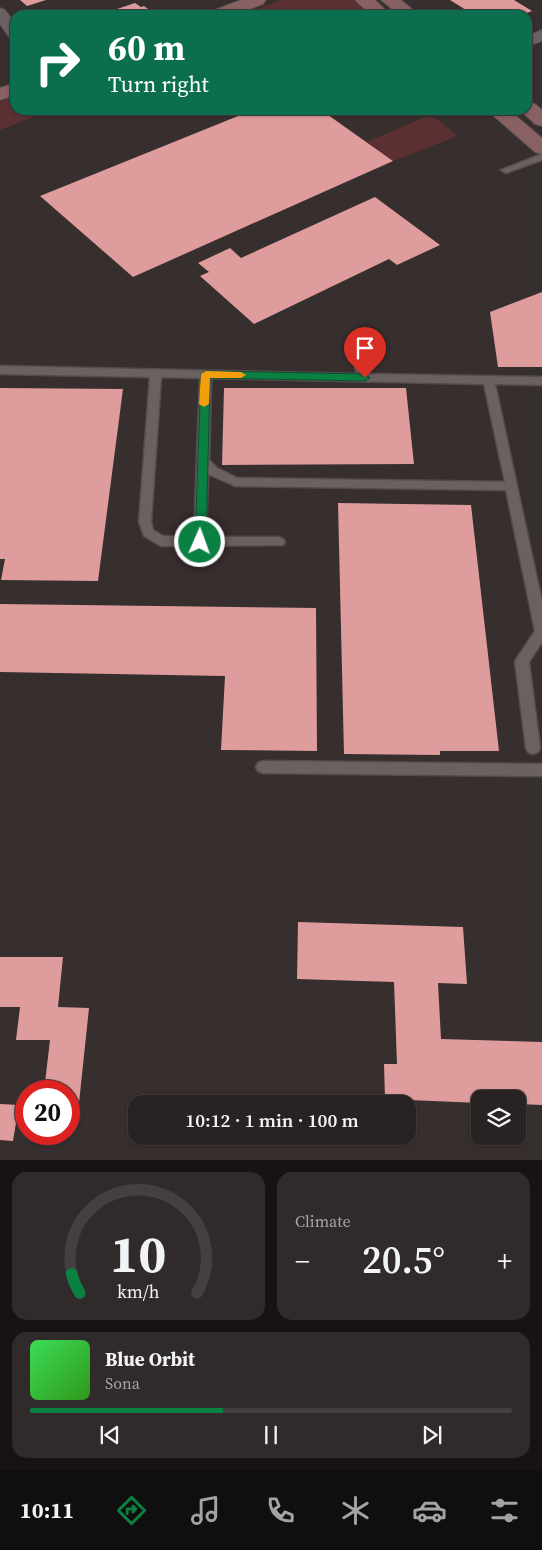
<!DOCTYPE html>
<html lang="en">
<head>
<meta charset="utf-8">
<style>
  body { margin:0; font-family:"Source Serif 4",serif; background:#312a2a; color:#f1f3f6; height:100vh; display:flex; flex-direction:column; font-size:19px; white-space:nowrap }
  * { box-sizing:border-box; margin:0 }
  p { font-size:16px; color:#a5a4a5 }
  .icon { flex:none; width:28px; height:28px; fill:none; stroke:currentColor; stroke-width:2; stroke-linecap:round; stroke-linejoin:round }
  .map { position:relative; height:1160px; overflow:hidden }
  .sheet { display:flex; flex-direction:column; gap:12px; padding:12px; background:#171313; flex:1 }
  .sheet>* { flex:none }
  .banner { position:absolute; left:10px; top:10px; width:522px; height:105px; border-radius:15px; box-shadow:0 1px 4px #0004,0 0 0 1px #453f40; background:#0b6e4f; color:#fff; overflow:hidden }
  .buttons { position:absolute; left:471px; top:1090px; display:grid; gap:10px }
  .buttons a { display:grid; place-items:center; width:55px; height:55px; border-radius:10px; background:#292222; box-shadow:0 1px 4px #0004,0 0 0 1px #453f40; font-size:25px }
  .speed { position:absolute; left:15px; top:1080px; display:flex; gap:10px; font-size:25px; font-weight:700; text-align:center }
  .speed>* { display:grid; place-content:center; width:65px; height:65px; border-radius:50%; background:#292222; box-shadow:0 1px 4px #0004,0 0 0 1px #453f40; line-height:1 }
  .speed .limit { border:8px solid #d22; background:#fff; color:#111 }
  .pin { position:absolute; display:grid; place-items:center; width:42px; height:42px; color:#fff; margin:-51px -21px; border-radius:50% 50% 50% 0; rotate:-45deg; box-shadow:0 0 5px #0007 }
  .pin .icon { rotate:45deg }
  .me { position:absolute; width:55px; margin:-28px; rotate:2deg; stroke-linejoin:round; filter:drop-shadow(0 0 4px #0008) }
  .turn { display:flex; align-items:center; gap:18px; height:105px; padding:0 15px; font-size:22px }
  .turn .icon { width:65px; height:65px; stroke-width:2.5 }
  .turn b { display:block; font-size:35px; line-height:42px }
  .big { font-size:38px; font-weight:600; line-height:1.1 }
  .sheet .card { flex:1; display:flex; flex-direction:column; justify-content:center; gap:8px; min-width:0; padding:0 18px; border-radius:15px; background:#312a2a }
  .sheet .dial { align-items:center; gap:0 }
  .dial svg { height:130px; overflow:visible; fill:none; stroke:#453f40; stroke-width:7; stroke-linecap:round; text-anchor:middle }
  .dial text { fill:#f1f3f6; stroke:none }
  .song { display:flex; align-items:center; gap:15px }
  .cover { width:60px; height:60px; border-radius:8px; background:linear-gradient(135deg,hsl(130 70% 55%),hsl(110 70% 35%)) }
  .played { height:5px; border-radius:2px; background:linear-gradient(90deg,#0b8043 40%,#453f40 40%) }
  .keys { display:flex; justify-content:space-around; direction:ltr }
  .heat { display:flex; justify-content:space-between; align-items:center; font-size:28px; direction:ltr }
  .sheet .tiles { flex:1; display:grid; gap:12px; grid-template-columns:1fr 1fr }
  .card:last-child { grid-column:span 2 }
  .trip { position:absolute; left:128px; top:1095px; width:288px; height:50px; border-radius:15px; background:#292222; box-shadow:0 1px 4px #0004,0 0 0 1px #453f40; font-weight:600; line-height:50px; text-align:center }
  .tab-bar { display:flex; height:80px; justify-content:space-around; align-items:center; background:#100e0e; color:#a5a4a5 }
  .tab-bar .icon { width:35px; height:35px }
  .tab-bar .current { color:#0b8043 }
  .tab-bar b { font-size:22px; color:#f1f3f6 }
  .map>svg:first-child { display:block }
  .green { fill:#5c3032 }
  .building { fill:#df9c9d }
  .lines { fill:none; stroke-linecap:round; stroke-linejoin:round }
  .lane-casing { stroke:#544c4c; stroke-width:3 }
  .street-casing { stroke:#544c4c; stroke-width:2 }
  .secondary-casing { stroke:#544c4c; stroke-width:2 }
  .lane { fill:#6c6161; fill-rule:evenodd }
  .street { fill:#6c6161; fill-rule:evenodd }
  .secondary { fill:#8a6163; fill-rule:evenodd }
  .route { fill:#0b8043; stroke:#07532c }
  .slow { fill:#f59e0b }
</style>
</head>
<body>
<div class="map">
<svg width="542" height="1160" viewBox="0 0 542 1160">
  <rect width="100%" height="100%" fill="#372e2e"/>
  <!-- green -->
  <path class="green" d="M282,0H353L371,15H241Z
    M15,96V110H52L0,130V102Z
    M425,117H434L458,136L393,161L367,142Z"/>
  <!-- building -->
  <path class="building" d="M20,0H46L27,6Z
    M450,0H514L532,11L522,15H474Z
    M135,3L141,7L144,6L156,15H99Z
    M253,110H321L393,161L133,277L40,196Z
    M375,197L440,245L397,265L389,259L254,324L200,276L209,272L198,263L230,248L241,258Z
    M542,292V367H498L490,312Z
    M0,388L123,389L98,581L1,580L5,559H0Z
    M224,388H406L414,464L222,465Z
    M338,503L471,505L499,751H440V755L344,754Z
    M0,604L316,608L317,751L221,750L225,676L0,672Z
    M298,922L463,927L467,984L438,983L441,1039L542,1042V1105L518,1104V1099H480V1103L385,1099L384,1064H397L394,982L297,979Z
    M0,957H63L58,1007L89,1008L79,1103H69V1091H44L50,1040H16L20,1007H0Z
    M0,1104L19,1105L13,1141L0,1140Z"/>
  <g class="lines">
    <defs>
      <path id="lane" d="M542,154V160L506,173L501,170Z
        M362,349L367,353L365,369L368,374L542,377V385L495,384L542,602V642L529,662L540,748L538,752L533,754L528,752L526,748L515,661L535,631L506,490L235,486L208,474L206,537H279L283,539L285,542L283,545L161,546L144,536L139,522L150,377L0,374V366L357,374L355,369L357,353ZM161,377L200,378L194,537L163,536L153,530L151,522ZM211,378L484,384L505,482L237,478L217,468L209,460Z
        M263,761L542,764V776L263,773L258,771L256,767L258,763Z"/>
      <path id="street" d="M0,8L5,10L15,23V39L9,37L0,24Z
        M542,30V41L528,46V36Z"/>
      <path id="secondary" d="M241,0H266L263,4L234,15H209L212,11Z
        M355,0H375L391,15H371Z
        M381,0H401L419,15H399Z
        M15,83V95L0,100V88Z
        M528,102L535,104L542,110V126L535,124L520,110H528Z
        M487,110H509L542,138V154L535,152Z"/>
    </defs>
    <!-- lane casing -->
    <use href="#lane" class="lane-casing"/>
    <!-- street casing -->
    <use href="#street" class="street-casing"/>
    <!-- secondary casing -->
    <use href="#secondary" class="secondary-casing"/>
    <!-- lane -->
    <use href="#lane" class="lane"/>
    <!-- street -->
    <use href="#street" class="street"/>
    <!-- secondary -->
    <use href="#secondary" class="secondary"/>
  </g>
  <!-- route -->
  <path class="route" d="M206,371L365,374L370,378L365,381L210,378L206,542L200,546L195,542L201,374Z"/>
  <!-- slow -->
  <path class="slow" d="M206,371L241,372L246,375L241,378H210L209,404L204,407L199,404L201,374Z"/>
</svg>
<div class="buttons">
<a><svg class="icon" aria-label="layers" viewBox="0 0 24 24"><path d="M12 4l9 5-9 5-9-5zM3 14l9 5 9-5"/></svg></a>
</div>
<div class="speed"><div class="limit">20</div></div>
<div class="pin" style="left:365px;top:378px;background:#d93025"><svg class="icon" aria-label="arrive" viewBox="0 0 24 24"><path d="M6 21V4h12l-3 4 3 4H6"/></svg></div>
<svg class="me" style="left:200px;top:542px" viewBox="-20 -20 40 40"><circle r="17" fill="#0b8043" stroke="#fff" stroke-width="3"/><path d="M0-11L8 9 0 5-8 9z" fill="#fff"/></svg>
<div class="trip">10:12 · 1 min · 100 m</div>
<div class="banner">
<div class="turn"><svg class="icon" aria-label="right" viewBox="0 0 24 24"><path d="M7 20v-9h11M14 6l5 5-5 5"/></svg><div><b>60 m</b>Turn right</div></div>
</div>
</div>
<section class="sheet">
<div class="tiles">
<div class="card dial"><svg viewBox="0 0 100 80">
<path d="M14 69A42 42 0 1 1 86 69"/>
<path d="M14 69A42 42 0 0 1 9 57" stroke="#0b8043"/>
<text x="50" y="56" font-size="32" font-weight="700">10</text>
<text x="50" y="72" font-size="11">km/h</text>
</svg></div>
<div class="card"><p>Climate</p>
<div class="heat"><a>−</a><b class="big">20.5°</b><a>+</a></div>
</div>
<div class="card">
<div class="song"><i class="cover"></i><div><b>Blue Orbit</b><p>Sona</p></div></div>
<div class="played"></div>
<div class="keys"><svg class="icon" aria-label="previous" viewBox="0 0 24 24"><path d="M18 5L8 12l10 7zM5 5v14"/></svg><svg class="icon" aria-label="pause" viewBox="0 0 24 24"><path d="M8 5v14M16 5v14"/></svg><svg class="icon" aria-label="next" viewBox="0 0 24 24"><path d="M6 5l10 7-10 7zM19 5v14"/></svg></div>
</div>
</div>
</section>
<nav class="tab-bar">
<b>10:11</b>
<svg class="icon current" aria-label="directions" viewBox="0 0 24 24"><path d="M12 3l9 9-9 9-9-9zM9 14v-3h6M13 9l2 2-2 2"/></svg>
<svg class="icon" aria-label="music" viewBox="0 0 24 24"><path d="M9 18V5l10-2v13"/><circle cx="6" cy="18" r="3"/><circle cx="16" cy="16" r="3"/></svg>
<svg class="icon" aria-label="phone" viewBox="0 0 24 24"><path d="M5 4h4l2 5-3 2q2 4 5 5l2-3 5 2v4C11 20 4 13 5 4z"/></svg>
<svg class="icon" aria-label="climate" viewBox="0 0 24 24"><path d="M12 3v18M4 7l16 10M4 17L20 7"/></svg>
<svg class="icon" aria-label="car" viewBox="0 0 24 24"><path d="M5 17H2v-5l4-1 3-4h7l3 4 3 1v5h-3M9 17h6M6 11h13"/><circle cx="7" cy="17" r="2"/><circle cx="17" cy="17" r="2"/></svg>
<svg class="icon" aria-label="filters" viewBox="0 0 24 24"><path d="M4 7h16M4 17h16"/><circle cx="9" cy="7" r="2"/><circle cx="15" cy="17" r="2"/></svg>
</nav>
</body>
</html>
